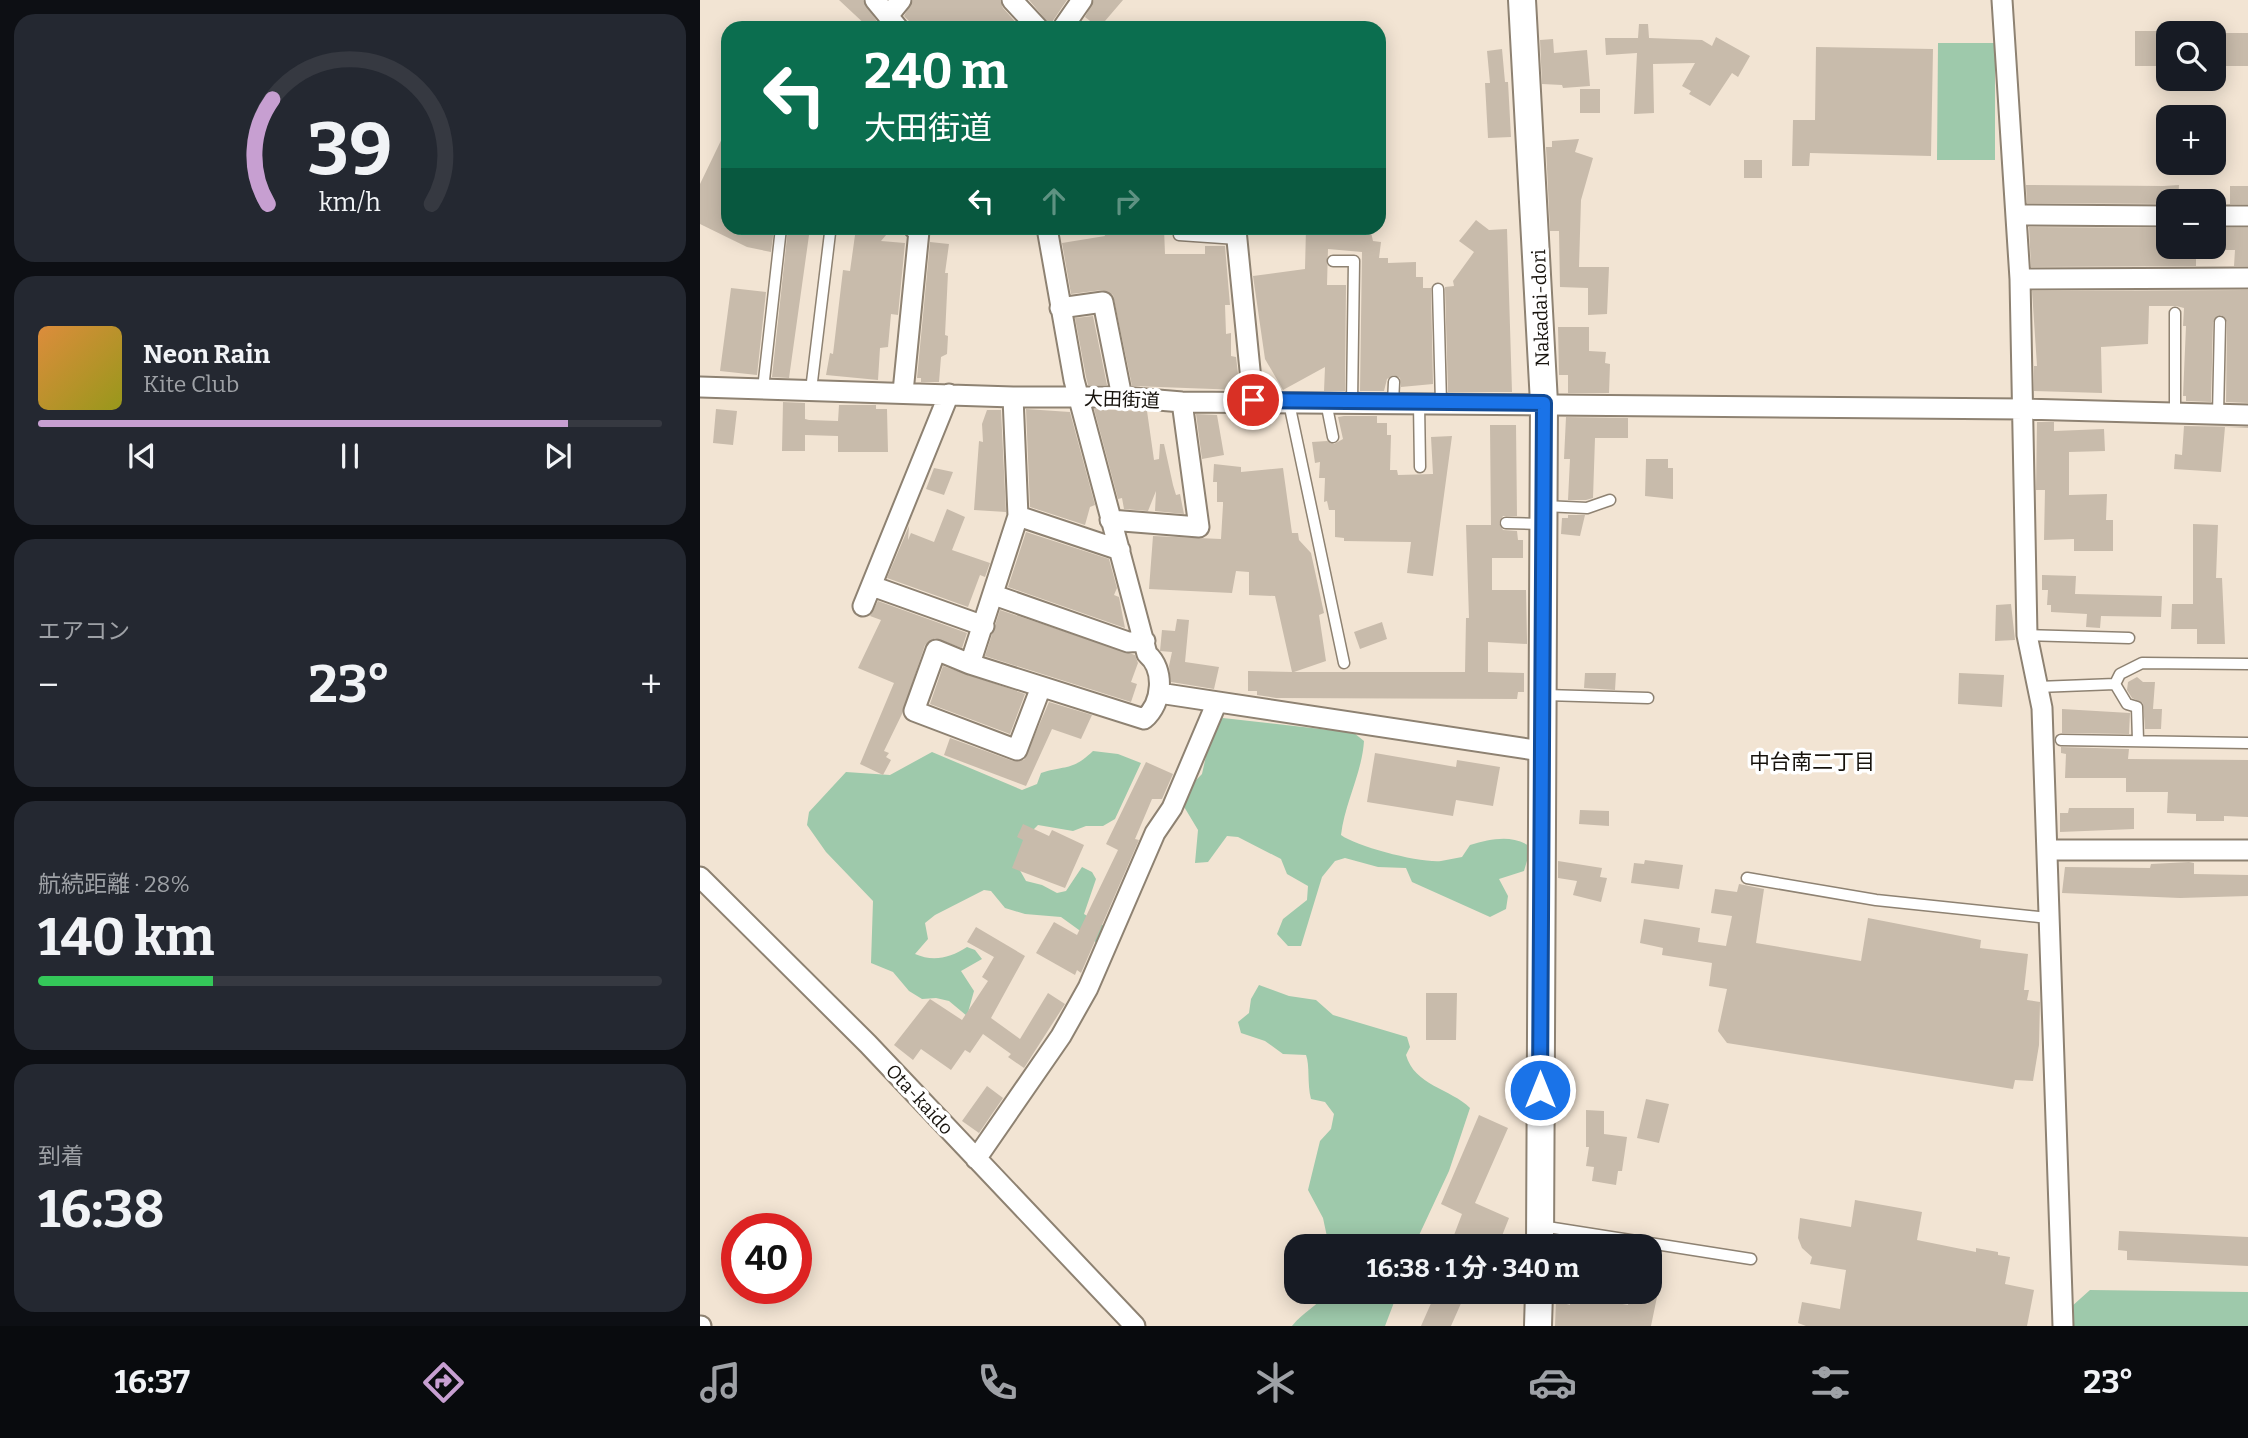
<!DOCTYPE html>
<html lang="ja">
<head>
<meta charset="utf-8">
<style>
  body { margin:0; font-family:Bitter,"Noto Sans JP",serif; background:#242831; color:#f1f3f6; height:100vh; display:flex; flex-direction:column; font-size:26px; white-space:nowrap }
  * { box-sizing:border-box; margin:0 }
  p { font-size:23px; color:#9ea1a6 }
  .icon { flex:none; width:38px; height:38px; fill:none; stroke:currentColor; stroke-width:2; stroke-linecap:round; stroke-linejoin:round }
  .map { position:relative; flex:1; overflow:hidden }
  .panel { display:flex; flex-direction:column; gap:14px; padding:14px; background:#0d0f14; width:700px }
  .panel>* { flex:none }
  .guide { position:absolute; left:21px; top:21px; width:665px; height:214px; border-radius:21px; box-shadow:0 4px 18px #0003; background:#0b6e4f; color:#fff; overflow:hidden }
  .fabs { position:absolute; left:1456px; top:21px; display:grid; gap:14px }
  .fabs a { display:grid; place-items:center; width:70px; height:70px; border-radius:14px; background:#171b24; box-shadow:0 4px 18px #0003; font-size:35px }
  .speed { position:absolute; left:21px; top:1213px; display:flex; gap:14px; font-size:35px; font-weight:700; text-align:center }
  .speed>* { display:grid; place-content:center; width:91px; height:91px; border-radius:50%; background:#171b24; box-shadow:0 4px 18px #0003; line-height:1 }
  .speed .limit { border:10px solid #d22; background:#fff; color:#111 }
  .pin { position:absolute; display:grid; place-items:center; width:60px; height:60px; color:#fff; margin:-30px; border:4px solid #fff; border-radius:50%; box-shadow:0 2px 7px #0007 }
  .me { position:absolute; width:77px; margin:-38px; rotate:0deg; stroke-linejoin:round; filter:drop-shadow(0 0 5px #0008) }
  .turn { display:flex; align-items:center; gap:24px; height:147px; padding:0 28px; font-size:32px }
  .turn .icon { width:91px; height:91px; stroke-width:2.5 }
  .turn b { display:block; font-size:49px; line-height:60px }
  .lanes { display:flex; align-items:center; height:66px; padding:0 28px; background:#0003; justify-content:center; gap:35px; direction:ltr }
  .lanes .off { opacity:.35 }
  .big { font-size:52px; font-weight:700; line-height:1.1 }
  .panel .card { flex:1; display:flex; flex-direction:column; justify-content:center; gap:10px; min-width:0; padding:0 24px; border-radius:21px; background:#242831 }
  .panel .dial { align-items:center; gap:0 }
  .dial svg { height:182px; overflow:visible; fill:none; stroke:#363941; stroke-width:7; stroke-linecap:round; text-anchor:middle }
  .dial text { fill:#f1f3f6; stroke:none }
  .song { display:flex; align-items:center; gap:21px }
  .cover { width:84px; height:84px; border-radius:10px; background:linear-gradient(135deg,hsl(30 70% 55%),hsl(60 70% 35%)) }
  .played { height:7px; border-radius:4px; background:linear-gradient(90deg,#c79fd1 85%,#363941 85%) }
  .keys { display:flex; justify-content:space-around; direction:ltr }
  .heat { display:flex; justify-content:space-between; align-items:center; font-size:38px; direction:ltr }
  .charge { height:10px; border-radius:5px; background:linear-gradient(90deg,#34c759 28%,#363941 0) }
  .trip { position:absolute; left:584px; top:1234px; width:378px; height:70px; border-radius:21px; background:#171b24; box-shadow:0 4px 18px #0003; font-weight:700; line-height:70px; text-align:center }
  .dock { display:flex; height:112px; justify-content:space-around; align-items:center; background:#090b0e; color:#9ea1a6 }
  .dock .icon { width:49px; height:49px }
  .dock .on { color:#c79fd1 }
  .dock b { font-size:32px; color:#f1f3f6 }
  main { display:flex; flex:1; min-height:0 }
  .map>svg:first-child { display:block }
  .green { fill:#9ec9ab }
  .building { fill:#c8bbab }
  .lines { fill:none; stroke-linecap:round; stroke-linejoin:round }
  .lane-casing { stroke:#8e8272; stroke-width:13 }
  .street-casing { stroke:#8e8272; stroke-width:23 }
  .secondary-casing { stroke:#8e8272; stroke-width:30 }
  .lane { stroke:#fff; stroke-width:10 }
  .street { stroke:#fff; stroke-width:19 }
  .secondary { stroke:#fff; stroke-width:26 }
  .route-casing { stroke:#114b97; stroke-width:18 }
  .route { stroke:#1a73e8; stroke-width:12 }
  .labels { text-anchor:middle; stroke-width:7; stroke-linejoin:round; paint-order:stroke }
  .street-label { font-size:19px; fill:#17130d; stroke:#fff }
  .neighbourhood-label { font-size:21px; fill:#17130d; stroke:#fff }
</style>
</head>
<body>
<main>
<section class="panel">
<div class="card dial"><svg viewBox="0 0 100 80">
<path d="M14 69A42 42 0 1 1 86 69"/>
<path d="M14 69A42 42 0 0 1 16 23" stroke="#c79fd1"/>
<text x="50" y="56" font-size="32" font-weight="700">39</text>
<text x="50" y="72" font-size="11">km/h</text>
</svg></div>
<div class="card">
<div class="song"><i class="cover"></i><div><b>Neon Rain</b><p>Kite Club</p></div></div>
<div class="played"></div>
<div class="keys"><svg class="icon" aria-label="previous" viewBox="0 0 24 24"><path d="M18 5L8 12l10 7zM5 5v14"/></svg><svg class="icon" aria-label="pause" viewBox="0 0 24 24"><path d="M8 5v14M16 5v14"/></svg><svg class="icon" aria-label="next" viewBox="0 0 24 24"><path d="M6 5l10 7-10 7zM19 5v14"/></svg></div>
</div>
<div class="card"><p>エアコン</p>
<div class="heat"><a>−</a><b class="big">23°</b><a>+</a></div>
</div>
<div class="card"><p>航続距離 · 28%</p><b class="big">140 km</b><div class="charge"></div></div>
<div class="card"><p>到着</p><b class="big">16:38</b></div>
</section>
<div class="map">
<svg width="1548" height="1326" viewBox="0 0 1548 1326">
  <rect width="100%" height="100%" fill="#f2e4d3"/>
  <!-- green -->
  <path class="green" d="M1238,43H1295V160H1237Z
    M523,718L638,731L654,733L664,741C662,773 645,802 641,835C657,847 720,863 741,861C748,860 755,858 762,857L770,845C792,839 811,834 831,847L824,871L799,879L808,896L806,909L790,917L712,882L706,868L678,867L645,858L635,861L622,877L601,946H588L577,934L583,919L607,900L608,886L587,874L581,859L538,837L527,836L508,862L495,863L498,830L483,805L490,786L502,774L513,724Z
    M393,751L418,754L441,763L415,819L403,826H386L373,831L338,825L329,834L318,867L326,881L342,885L357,893L366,891L382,867L392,872L396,879L384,914L406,927L397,943L361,917L325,914L305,908L291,891L284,890L235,915L225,923L228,939L215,954C233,962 250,958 267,947L275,950L282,959L261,971L274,991L267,1016L249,1001L236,998L222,999L209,991L193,972L171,963L173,901L126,852L107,825L109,812L146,772L190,775L232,752L322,790L337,784L341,773C366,765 372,771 393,751Z
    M559,985L589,996L616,1000L633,1015L707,1037L710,1047L706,1055C714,1085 751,1089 770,1108L749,1171L714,1246H629L623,1218L608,1190L620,1141L631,1129L634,1114L625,1102L611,1099C607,1084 610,1065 606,1055L583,1054L565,1041L541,1033L538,1022L549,1013L551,999Z
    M1390,1290L1548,1292V1326H1371V1307Z
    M627,1292H698L685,1326H592C603,1312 618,1306 627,1292Z"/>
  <!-- building -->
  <path class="building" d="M139,0H163L180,26L169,28Z
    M213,0H300L303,8L321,28H216L204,16Z
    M329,0H367L350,25Z
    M394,0H423L399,28L385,17Z
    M939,24H948L949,38L1002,40L1012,46L1016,37L1050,56L1038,77L1032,73L1010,106L989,94L991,91L982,86L995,63L953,64L954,113L934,114L937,53L906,55L905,38H938Z
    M1435,31H1468V66H1435Z
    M1514,33H1548V66H1514Z
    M853,39L854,53L887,50L890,86L863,88L862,85L842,84L840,40Z
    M1116,47L1233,49L1231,156L1110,153L1109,166H1092L1093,120H1115Z
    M802,49L805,82H808L811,137L788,138L785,83H790L787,51Z
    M880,89H900V113H880Z
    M28,126V228H74L71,252L47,247L0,224V184Z
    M879,139L875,152L893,158L881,200L879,267H909L907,314L888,315V288L860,287L859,231H850L846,147H852V141Z
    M1044,160H1062V178H1044Z
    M1326,185L1464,186L1479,185L1478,201L1468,204L1327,203Z
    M1530,186H1548V204H1530Z
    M776,220L789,230L807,229L812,392H748L745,287L754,286L753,281L774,252L759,241Z
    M1329,227L1468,228V249L1496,250V266L1331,267Z
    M88,228H110L89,378L72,377Z
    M156,228H192L181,241L205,243L198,315L191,314L188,347L180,348L178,380L126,375L130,353L133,354L143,270L150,271Z
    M412,228H464L465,254H505V246H525L530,305H525L526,334L531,333V356L536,357L540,390L432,386L413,295L402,290L371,294L362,243L405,236L403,229Z
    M606,228H670L673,241L681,242L679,258H688V263L716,262V277H723V288H731L733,384L701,387L700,378L694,375L687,379L684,391H660L662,252L628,249L627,285H646L645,391H624L625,367L583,390L565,359L553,276L605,269Z
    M1514,228H1548V266H1534L1535,250H1514Z
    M230,242L249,244L245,273H248L245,335L248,336L247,354L241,357L239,382H221V378H217Z
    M31,288L66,292L57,375L20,371Z
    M1548,290V403L1526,402L1527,322L1521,315L1513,322L1511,402L1486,401V396H1483L1486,326H1483L1484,308L1476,306H1449L1448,344L1401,347L1402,393L1334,391V366H1337L1332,291Z
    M393,316L407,385H388L386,377L375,318Z
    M858,327H889V351L906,352L905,363L910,364L909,393H868V375H859Z
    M83,402L105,403V419L109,420L138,421L139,405H176V409H187L188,452H138V436L105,435V451H82Z
    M16,409L37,411L33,445L13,443Z
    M326,409L370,412L395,505L390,507L385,525L330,507Z
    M394,409L447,411L454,460L459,459L460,444H464L473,485L476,495L480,494L484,514L455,511L456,491L448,511L424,509L422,498L418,499Z
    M287,410H301L306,512L274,510L279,441L283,442L282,424Z
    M496,414L517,415L524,455L502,459Z
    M644,416H677V423H687V435H691L690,470H697L698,475L733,474L731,437L752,436L733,576L707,573L711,542L644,541V538L635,537V510H629L627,501L624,502L625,478H619L620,462L615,463L612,442L627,441L634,444L643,439L638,417Z
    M866,417L928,418V438H895L893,498L886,500H868L870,459H864Z
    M1337,422H1354V431L1404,429L1405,451L1369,452V495L1407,494L1406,520H1413V551H1374V539L1344,540L1345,490H1336Z
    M790,425H816L817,516H803L799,523L803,530L817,531L818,540H823V558H792V590H826L827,640V644L788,642V672L824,673V692H818L817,699L576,698L557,695V691H548V671L592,672L575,596L549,595V572L536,571L532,593L449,589L453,536L521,539L523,505V502H517V482H513L514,464L541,467V472L583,468L592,533H598L599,540L611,553L624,613L619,615L626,661L594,672H765L766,618H769L766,525H791Z
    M1484,426L1548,427V428L1525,427L1521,472L1474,469L1475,454L1482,455Z
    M946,459H968V468H973V499L945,496Z
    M234,468L253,472L244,495L226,489Z
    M247,509L265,517L252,550L290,563L285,577L280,575L268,607L187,578L209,526L208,540L211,533L234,542Z
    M868,515H885L880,536L861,534L862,518H868Z
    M1493,524L1518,525L1516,578H1522L1525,644H1497V629H1471L1472,604H1493Z
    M326,532L409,559L417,588L414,595L419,597L425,628L308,587Z
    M1342,575L1376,576L1375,594L1462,596L1461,617L1401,616L1400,628L1386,627L1387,614L1351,612V605H1347L1348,590H1342Z
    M178,601L267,633L262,648L235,638L225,645L202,714L184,751L189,753L186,757L191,760L183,775L160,764L194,683L158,668L181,620L170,616Z
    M1311,604L1315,640L1295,641L1296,605Z
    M300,610L435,655L438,663L431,682L437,684L431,702L285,656Z
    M477,619L489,620L485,662L519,667L514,689L471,682L469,666L472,652L460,651L462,630L475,631Z
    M682,622L687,639L660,649L654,632Z
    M243,666L325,694L310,734L230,704Z
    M885,673H916L915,690L884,688Z
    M1259,673L1304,675L1302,707L1258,704Z
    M1437,677L1443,682H1455L1453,709H1462L1461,729H1445L1443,703L1432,698L1427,690L1428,682Z
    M349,702L392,715L381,739L352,729L326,786L244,755L250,738L313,761L324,760Z
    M1362,709L1430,713L1429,734L1362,733Z
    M1361,747L1429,749L1428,759L1548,760V817L1524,816V821H1496V814L1467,813L1468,792H1426V778H1365L1366,754L1361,753Z
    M675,753L756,767L757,760L800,767L793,806L756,800L753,816L667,802Z
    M446,762L473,774L462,799H452L435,839L439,840L381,973L377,970L375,975L336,953L354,922L377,935L418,850L406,844Z
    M1369,808H1434V829L1360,832V813H1368Z
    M880,810L909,811V826L879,824Z
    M323,824L349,836L352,830L384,845L365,888L312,868L323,840L317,837Z
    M945,860L983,865L979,889L931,883L934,863L944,864Z
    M858,861L902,868L900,877L907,878L901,902L873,895L877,881L858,878Z
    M1489,862L1494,863V874L1548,875V896L1480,898L1362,893L1365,867L1450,868L1451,864Z
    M1039,884L1064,889L1056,943L1161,961L1168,918L1281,940L1280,948L1328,954L1324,990H1329L1327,1000L1340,1002L1339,1045L1333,1081L1315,1080L1313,1089L1027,1043L1018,1031L1027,989L1009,986L1012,963L962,955L963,948L940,943L944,919L1000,928L998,942L1026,946L1032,916L1011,913L1015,889L1037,892Z
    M276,927L325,956L291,1018L320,1039L348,993L365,1004L324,1068L308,1057L311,1054L283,1034L270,1053L265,1050L251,1070L221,1049L213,1060L194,1045L230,999L262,1020L288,981L282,977L294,957L267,942Z
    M726,993H757L756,1040H726Z
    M287,1086L303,1098L279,1133L262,1121Z
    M946,1099L969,1104L959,1143L937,1138Z
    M886,1110L904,1111V1134L927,1137L922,1171H918L916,1185L892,1181L894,1167L886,1166L889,1147H886Z
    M779,1115L808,1128L775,1203L809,1218L798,1246H759L751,1243L762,1214L741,1204Z
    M1155,1200L1222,1212L1217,1240L1276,1252V1248L1298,1252V1255L1310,1257L1305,1284L1334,1290L1327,1326H1106L1098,1323L1102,1302L1140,1309L1146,1270L1110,1264L1112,1257L1102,1248L1098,1238L1100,1218L1151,1227Z
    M1419,1231L1548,1237V1266L1427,1260V1251L1418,1250Z
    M736,1292H766L751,1326H721Z
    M871,1292H901L900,1300L928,1305L930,1292H958L951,1326H855L856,1301L870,1305Z"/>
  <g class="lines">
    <defs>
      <path id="lane" d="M479,235L537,239
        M633,261H654L652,403
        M738,289L741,403
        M63,389L81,228
        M111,390L130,233
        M626,402L633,437
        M589,403L644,663
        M693,403L694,382
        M719,403L720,467
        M1475,412V313
        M1518,415L1520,322
        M844,506L887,508L910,500
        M806,523L841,524
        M1327,635L1429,638
        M1415,684L1427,704L1437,707L1438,741
        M1338,687L1415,684L1420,674L1442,663L1548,664
        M845,695L948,698
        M1361,740L1548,743
        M1047,878L1176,900L1348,918
        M841,1226L1051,1259"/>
      <path id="street" d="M175,0L198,28
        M312,0L338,28
        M1302,0L1320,279L1327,635L1342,708L1363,1326
        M188,16L201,0
        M366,28L364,26L382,0
        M1316,215L1468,216
        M1514,216H1548
        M538,228L536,230L553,400
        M1320,279L1548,278
        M360,308L403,302L422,397
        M0,387L313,397H422L482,402L1324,409L1548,415
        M203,392L219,231L214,228
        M313,397L318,516L270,664L444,719C463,703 465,669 447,654L374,380L347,228
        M318,516L420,550
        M410,520L499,527L482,402
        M172,586L284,626
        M294,595L428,642L445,641
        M163,606L249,394
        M270,664L236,650L214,711L317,750L341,687
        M459,693L841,751
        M1347,850H1548
        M0,877L168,1044L435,1326
        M276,1159L361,1036L388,988L455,833L472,808L517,702
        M0,1326H1"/>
      <path id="secondary" d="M822,0L844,403L840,1246
        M838,1326L839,1292"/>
    </defs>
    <!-- lane casing -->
    <use href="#lane" class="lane-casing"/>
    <!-- street casing -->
    <use href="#street" class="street-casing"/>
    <!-- secondary casing -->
    <use href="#secondary" class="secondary-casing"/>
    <!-- lane -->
    <use href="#lane" class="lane"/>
    <!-- street -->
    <use href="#street" class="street"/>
    <!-- secondary -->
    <use href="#secondary" class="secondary"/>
  </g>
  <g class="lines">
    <defs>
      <path id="route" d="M553,400L844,403L840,1090"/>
    </defs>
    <!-- route casing -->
    <use href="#route" class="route-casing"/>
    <!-- route -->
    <use href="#route" class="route"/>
  </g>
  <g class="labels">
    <!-- street labels -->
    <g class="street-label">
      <text transform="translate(840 308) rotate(-92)" y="7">Nakadai-dori</text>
      <text transform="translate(422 399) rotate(2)" y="7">大田街道</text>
      <text transform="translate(220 1099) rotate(47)" y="7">Ota-kaido</text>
    </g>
    <!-- neighbourhood labels -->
    <g class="neighbourhood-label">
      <text x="1112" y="769">中台南二丁目</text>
    </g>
  </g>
</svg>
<div class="fabs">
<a><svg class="icon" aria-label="search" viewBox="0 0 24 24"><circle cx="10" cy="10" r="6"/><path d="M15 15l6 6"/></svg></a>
<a>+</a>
<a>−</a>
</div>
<div class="speed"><div class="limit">40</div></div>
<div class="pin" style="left:553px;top:400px;background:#d93025"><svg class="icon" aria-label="arrive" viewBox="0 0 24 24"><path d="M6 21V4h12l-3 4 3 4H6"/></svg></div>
<svg class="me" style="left:840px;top:1090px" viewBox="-20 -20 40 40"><circle r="17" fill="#1a73e8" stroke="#fff" stroke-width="3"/><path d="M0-11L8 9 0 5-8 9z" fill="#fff"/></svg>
<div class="trip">16:38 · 1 分 · 340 m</div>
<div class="guide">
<div class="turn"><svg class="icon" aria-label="left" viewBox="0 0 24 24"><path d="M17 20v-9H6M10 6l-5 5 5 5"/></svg><div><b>240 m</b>大田街道</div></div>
<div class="lanes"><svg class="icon" aria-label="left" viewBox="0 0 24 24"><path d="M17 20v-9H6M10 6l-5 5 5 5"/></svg><svg class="icon off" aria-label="ahead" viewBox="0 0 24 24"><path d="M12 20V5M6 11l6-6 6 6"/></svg><svg class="icon off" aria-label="right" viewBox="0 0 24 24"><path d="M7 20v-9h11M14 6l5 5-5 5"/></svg></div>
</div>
</div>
</main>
<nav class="dock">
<b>16:37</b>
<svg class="icon on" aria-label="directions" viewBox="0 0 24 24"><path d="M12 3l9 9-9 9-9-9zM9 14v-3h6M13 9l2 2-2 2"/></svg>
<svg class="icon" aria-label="music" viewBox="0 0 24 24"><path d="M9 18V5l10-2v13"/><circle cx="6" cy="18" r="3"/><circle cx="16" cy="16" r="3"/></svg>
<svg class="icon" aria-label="phone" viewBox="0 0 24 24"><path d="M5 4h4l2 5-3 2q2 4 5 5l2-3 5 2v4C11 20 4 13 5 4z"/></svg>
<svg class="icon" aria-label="climate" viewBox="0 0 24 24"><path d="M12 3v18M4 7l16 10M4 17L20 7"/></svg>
<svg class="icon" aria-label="car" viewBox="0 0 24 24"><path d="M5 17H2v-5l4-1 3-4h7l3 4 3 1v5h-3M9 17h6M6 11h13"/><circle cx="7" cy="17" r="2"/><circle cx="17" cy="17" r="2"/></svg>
<svg class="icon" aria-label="filters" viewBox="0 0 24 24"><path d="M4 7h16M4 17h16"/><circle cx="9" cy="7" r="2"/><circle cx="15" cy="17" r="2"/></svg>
<b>23°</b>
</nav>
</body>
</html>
